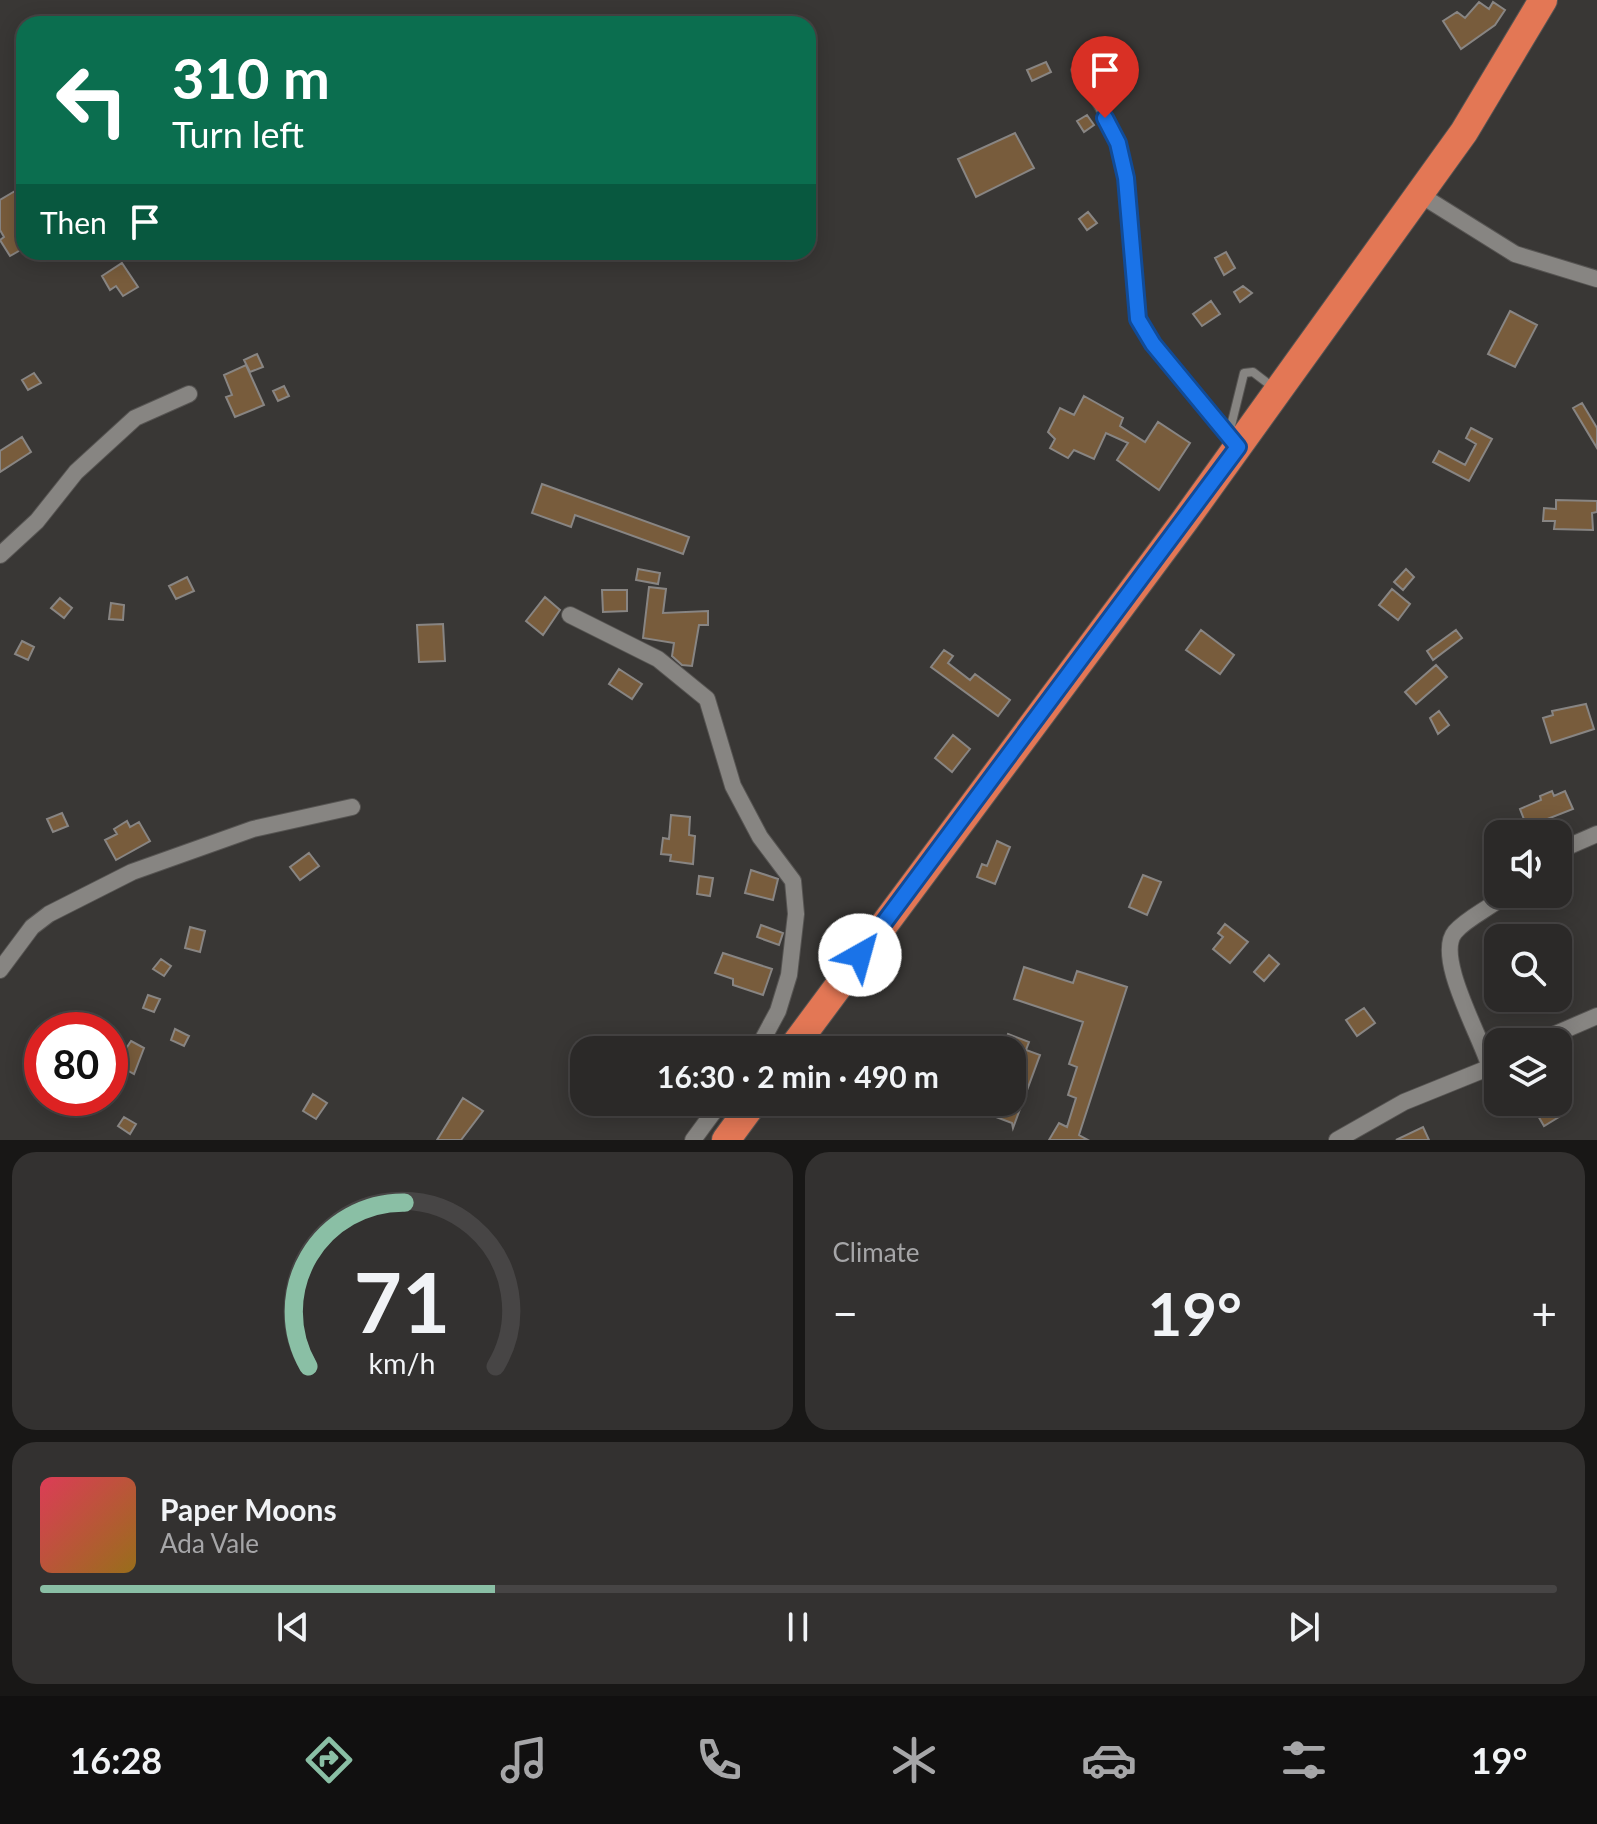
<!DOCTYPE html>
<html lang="en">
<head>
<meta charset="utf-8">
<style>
  body { margin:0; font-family:Lato,sans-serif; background:#333130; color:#f1f3f6; height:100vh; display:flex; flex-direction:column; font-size:30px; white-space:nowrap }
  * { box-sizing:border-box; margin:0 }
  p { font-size:26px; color:#a6a6a8 }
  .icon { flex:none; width:44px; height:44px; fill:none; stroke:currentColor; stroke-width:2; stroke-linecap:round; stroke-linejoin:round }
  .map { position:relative; height:1140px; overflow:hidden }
  .details { display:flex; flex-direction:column; gap:12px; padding:12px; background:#181716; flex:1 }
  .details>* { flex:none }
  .banner { position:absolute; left:16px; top:16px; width:800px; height:244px; border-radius:24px; box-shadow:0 4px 20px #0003,0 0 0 2px #474545; background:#0b6e4f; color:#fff; overflow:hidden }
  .controls { position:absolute; left:1484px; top:820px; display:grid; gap:16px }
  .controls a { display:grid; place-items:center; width:88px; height:88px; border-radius:16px; background:#2b2928; box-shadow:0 4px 20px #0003,0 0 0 2px #474545; font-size:40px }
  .speed { position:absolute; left:24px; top:1012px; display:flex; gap:16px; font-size:40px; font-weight:700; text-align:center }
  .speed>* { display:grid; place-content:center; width:104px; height:104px; border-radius:50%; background:#2b2928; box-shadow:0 4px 20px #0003,0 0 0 2px #474545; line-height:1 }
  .speed .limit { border:12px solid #d22; background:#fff; color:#111 }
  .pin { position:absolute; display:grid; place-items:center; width:68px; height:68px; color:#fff; margin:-82px -34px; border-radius:50% 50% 50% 0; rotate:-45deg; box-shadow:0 0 8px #0007 }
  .pin .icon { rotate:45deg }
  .me { position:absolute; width:88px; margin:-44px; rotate:38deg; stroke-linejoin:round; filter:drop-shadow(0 0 6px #0008) }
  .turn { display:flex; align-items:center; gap:28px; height:168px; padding:0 24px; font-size:36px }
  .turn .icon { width:104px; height:104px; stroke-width:2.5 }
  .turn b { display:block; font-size:56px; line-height:68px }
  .then { display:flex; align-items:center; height:76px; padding:0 24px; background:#0003; gap:16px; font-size:30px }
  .big { font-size:60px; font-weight:700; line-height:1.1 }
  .details .card { flex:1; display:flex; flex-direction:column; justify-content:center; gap:12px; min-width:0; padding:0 28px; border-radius:24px; background:#333130 }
  .details .dial { align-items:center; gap:0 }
  .dial svg { height:208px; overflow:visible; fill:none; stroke:#474545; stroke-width:7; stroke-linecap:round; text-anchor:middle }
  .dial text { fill:#f1f3f6; stroke:none }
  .song { display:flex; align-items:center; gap:24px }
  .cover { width:96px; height:96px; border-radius:12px; background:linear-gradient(135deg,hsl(350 70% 55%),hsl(40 70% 35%)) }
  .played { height:8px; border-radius:4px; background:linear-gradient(90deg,#8abfa5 30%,#474545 30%) }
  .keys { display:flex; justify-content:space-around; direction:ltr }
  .heat { display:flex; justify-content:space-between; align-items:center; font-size:44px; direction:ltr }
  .details .tiles { flex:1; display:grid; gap:12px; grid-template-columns:1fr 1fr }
  .card:last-child { grid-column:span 2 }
  .trip { position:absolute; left:570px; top:1036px; width:456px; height:80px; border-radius:24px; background:#2b2928; box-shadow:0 4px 20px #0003,0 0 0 2px #474545; font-weight:700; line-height:80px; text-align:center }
  .tabs { display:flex; height:128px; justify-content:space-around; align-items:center; background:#111010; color:#a6a6a8 }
  .tabs .icon { width:56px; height:56px }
  .tabs .active { color:#8abfa5 }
  .tabs b { font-size:36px; color:#f1f3f6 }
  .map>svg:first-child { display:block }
  .building { fill:#785c3c; stroke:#888583; stroke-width:2 }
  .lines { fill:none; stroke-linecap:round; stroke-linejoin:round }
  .lane-casing { stroke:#565452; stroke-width:10 }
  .street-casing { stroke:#565452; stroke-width:18 }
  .highway-casing { stroke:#565452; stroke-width:30 }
  .lane { stroke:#878582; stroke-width:8 }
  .street { stroke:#878582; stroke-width:16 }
  .highway { stroke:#e37755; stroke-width:28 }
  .route-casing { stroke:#114b97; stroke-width:20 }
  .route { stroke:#1a73e8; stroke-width:14 }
</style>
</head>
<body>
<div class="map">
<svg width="1597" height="1140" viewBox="0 0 1597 1140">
  <rect width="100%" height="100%" fill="#393735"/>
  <!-- building -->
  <path class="building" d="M1479,2L1489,9L1493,2L1505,10L1495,25L1461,49L1443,21L1457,12L1465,18Z
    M1046,62L1051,72L1032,81L1027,70Z
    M1087,115L1094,125L1084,132L1077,121Z
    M1015,133L1034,168L976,197L958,159Z
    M15,191L24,205V248L10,256L0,240L4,237L0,230V200Z
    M1088,212L1097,223L1087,230L1079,219Z
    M1226,252L1235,268L1224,275L1215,258Z
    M122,263L138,287L123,296L116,286L110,290L102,276Z
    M1243,286L1252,293L1240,302L1234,292Z
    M1211,301L1220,314L1202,326L1193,314Z
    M1510,311L1537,325L1515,367L1488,354Z
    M257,354L263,367L250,372L244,360Z
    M246,365L264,405L235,417L226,397L232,395L224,375Z
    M34,373L41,383L28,390L22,380Z
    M284,386L289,396L278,401L273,391Z
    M1084,396L1123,418L1120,426L1145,442L1158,422L1190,443L1159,490L1117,460L1128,443L1106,433L1094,459L1074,450L1068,458L1050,448L1055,439L1048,432L1060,408L1074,415Z
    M1582,403L1597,428V448L1573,408Z
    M1471,428L1492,439L1469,481L1433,462L1439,451L1465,465L1476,444L1466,438Z
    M22,437L31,452L0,472V451Z
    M542,484L689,537L683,554L575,515L571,527L532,513Z
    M1556,500L1597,501V512L1592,513L1593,530L1554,529L1555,521H1543L1544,508L1556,509Z
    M638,569L660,573L658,584L636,580Z
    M1406,569L1414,577L1403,590L1394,582Z
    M187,577L194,591L176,599L169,586Z
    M649,587L666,589L663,613L708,611V625H699L692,666L682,665L672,656L674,643L643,638Z
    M1392,589L1410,604L1398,620L1379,605Z
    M602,590H627V611L603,612Z
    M545,597L560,610L543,635L526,621Z
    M60,598L72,608L64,618L51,608Z
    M111,603L124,605L123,620L109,619Z
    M443,624L445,661L419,662L417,625Z
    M1201,630L1234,655L1220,674L1186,650Z
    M1456,630L1462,638L1433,660L1427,651Z
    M22,641L34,647L28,660L15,654Z
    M944,650L953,656L948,663L970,680L975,674L1010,700L998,716L931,667Z
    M1436,665L1447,677L1416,704L1405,692Z
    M619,669L642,684L632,699L609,684Z
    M1586,704L1594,729L1551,743L1543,718L1553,715L1552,711Z
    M1439,711L1449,725L1438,734L1430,718Z
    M953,735L970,749L952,772L935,758Z
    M1552,791L1554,796L1565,791L1573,809L1527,827L1520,809L1541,800L1540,796Z
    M62,813L68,826L53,832L47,819Z
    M671,815L690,817L689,835L695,836L693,864L670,861L671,855L661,854L663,838L669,839Z
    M127,821L130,827L139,822L150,841L116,860L105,840L117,834L114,829Z
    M997,841L1010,847L995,884L977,877L982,864L987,866Z
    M309,853L319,866L300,880L290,867Z
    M751,870L778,879L773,900L745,893Z
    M1143,875L1161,882L1147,915L1129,907Z
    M699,876L713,878L710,896L697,894Z
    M1225,924L1248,942L1230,963L1213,949L1223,937L1218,933Z
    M761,925L783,933L779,945L757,937Z
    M190,927L205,931L200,952L185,948Z
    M723,953L772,969L763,995L733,985V979L715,973Z
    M1269,955L1279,964L1264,981L1254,972Z
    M161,959L171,966L164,976L153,969Z
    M1024,967L1073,983L1077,971L1127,987L1079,1135L1088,1140H1049L1059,1123L1067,1127L1076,1098L1068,1095L1077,1067L1069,1064L1083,1022L1014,999Z
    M148,995L160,999L154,1012L143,1008Z
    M1364,1008L1375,1023L1357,1036L1346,1020Z
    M175,1029L189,1036L184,1046L171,1040Z
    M1008,1034L1029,1042L1026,1050L1040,1055L1013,1128L1012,1123L959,1103L1012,1102V1050H1003Z
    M131,1041L144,1048L134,1074L116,1064Z
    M313,1094L327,1103L316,1119L303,1111Z
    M463,1098L483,1111L461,1140H437Z
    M1530,1102H1550L1559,1117L1544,1126Z
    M124,1117L136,1124L130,1134L118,1126Z
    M1423,1127L1429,1140H1396Z"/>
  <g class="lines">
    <defs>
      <path id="lane" d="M1075,70C1112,121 1130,169 1132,233C1133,261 1130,292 1138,318C1148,350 1212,412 1235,443
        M1229,434L1244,373L1253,372L1274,388"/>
      <path id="street" d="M1419,194L1515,254L1597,279
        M0,555L37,521L76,472L135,418L189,394
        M570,615L658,659L707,699L733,786L760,837L793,881L796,914L789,975L778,1011L757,1050
        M1558,851L1597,834
        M0,970L32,927L49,914L132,872L253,829L352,807
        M1537,1042L1597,1016
        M1490,1068C1482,1038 1434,957 1455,932C1468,917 1491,908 1506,894
        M693,1140L721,1102
        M1337,1140L1404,1102L1498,1064"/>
      <path id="highway" d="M791,1050L1185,520L1464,132L1543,0
        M726,1140L754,1102"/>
    </defs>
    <!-- lane casing -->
    <use href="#lane" class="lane-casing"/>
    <!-- street casing -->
    <use href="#street" class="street-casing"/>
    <!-- highway casing -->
    <use href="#highway" class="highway-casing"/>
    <!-- lane -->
    <use href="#lane" class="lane"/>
    <!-- street -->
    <use href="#street" class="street"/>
    <!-- highway -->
    <use href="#highway" class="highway"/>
  </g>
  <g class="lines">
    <defs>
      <path id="route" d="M860,955L1238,447L1153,344L1138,319L1126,178L1118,143L1105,118"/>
    </defs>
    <!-- route casing -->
    <use href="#route" class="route-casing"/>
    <!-- route -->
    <use href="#route" class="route"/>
  </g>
</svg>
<div class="controls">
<a><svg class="icon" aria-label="sound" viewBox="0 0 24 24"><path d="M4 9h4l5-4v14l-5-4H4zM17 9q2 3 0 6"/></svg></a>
<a><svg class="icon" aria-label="search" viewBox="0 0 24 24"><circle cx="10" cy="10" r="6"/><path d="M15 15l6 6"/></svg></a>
<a><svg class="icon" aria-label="layers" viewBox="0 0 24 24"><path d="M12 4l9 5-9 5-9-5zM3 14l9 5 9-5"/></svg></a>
</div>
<div class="speed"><div class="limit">80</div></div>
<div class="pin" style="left:1105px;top:118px;background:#d93025"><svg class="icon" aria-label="arrive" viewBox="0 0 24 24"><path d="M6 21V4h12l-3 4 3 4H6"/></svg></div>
<svg class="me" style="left:860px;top:955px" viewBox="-20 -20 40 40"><circle r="19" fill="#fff"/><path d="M0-13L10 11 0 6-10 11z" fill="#1a73e8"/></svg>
<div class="trip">16:30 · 2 min · 490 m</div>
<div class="banner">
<div class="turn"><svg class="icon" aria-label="left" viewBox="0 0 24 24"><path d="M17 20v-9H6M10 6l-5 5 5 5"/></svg><div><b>310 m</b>Turn left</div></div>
<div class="then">Then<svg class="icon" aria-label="arrive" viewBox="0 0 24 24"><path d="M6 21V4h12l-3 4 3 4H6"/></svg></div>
</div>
</div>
<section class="details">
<div class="tiles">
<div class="card dial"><svg viewBox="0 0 100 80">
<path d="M14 69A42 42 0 1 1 86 69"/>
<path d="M14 69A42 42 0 0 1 51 6" stroke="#8abfa5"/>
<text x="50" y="56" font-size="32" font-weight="700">71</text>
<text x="50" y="72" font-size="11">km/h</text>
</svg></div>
<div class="card"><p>Climate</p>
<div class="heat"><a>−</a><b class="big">19°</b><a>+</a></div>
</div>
<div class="card">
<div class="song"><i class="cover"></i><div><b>Paper Moons</b><p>Ada Vale</p></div></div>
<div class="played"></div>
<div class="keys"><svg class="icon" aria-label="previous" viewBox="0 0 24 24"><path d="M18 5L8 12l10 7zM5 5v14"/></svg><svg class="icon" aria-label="pause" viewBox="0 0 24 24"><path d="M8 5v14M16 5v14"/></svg><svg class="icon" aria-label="next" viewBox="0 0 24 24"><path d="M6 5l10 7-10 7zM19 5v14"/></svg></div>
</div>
</div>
</section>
<nav class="tabs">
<b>16:28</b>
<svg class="icon active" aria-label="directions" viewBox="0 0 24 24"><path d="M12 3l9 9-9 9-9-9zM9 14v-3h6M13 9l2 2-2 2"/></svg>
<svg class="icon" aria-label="music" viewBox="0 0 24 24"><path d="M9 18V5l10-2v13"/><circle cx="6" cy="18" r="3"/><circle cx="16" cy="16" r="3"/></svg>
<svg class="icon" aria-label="phone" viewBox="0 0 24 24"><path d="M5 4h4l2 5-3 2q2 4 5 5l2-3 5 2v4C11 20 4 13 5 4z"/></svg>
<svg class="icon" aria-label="climate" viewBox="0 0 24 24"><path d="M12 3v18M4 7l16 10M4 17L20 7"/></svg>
<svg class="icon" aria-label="car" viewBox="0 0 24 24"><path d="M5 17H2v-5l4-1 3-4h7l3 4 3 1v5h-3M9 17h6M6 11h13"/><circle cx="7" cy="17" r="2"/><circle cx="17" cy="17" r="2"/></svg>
<svg class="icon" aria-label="filters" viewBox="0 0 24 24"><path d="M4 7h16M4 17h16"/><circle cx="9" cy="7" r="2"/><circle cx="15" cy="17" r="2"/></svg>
<b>19°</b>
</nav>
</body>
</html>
